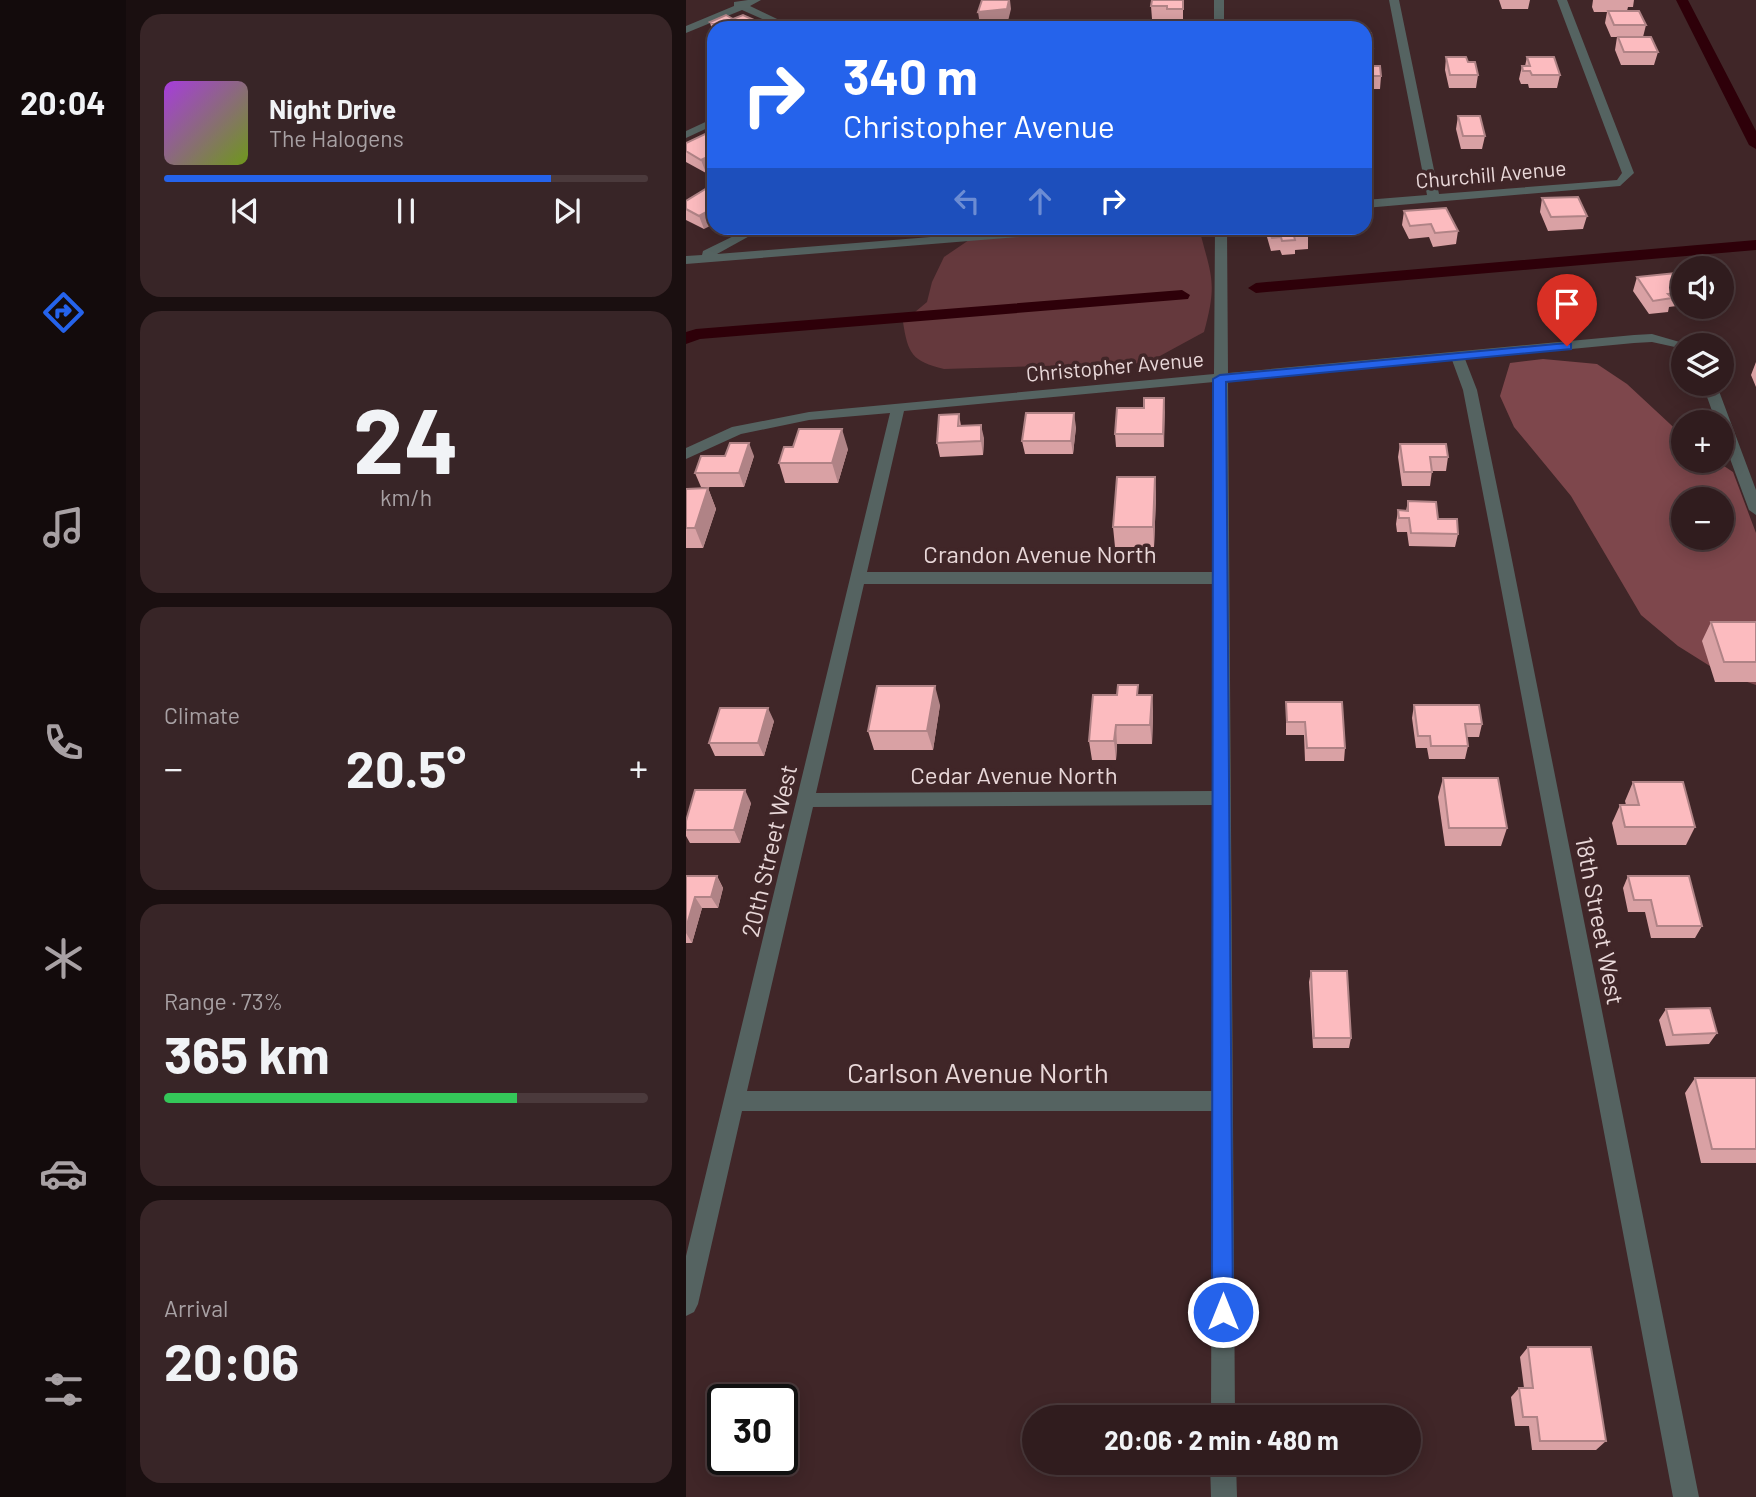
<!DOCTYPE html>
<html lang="en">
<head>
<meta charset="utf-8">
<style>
  body { margin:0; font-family:Barlow,sans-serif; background:#382527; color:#f1f3f6; height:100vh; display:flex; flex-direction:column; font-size:26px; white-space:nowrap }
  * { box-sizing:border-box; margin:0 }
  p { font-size:23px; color:#a8a1a4 }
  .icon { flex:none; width:38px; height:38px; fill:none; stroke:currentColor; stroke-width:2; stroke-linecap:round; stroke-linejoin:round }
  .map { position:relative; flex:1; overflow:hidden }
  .panel { display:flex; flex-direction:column; gap:14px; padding:14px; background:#1a0f10; width:560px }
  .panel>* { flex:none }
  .top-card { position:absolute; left:21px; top:21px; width:665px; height:214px; border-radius:21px; box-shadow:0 4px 18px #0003,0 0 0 2px #4b3a3c; background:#2563eb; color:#fff; overflow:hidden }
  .fabs { position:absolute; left:985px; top:256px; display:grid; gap:14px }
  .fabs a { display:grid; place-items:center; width:63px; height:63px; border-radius:50%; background:#301c1e; box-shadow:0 4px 18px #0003,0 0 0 2px #4b3a3c; font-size:35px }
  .speed { position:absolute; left:21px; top:1384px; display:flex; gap:14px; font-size:35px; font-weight:700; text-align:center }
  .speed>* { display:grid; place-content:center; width:91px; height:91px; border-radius:50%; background:#301c1e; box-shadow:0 4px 18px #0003,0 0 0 2px #4b3a3c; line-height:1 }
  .speed .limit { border:4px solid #111; border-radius:10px; background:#fff; color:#111 }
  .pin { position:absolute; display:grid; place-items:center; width:60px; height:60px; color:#fff; margin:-72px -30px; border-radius:50% 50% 50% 0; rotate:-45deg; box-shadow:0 0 7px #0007 }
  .pin .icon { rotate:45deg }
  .me { position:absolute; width:77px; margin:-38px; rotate:0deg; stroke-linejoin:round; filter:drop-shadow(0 0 5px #0008) }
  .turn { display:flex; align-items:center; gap:24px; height:147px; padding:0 21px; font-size:32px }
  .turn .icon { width:91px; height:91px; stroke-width:2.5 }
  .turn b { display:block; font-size:49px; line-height:60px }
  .lanes { display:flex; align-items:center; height:66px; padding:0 21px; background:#0003; justify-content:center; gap:35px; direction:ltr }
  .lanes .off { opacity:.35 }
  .big { font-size:52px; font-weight:700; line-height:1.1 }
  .panel .widget { flex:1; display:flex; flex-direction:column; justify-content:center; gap:10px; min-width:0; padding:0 24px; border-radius:21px; background:#382527 }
  .panel .dial { align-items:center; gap:0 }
  .dial b { font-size:91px; line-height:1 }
  .song { display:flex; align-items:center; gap:21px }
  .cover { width:84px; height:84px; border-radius:10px; background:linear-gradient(135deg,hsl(280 70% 55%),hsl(80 70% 35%)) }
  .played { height:7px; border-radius:4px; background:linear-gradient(90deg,#2563eb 80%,#4b3a3c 80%) }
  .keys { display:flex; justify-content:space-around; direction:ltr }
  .heat { display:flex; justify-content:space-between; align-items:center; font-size:38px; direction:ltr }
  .charge { height:10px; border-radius:5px; background:linear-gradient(90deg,#34c759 73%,#4b3a3c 0) }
  .trip { position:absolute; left:336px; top:1405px; width:399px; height:70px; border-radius:35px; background:#301c1e; box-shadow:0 4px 18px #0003,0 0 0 2px #4b3a3c; font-weight:700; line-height:70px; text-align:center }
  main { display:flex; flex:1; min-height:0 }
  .dock { display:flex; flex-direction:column; width:126px; justify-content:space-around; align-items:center; background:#130b0c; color:#a8a1a4 }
  .dock .icon { width:49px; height:49px }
  .dock .current { color:#2563eb }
  .dock b { font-size:32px; color:#f1f3f6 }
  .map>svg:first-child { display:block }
  .green { fill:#65393d }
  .forest { fill:#7e474c; fill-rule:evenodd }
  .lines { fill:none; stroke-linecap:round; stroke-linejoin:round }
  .canal { fill:#2e0009; fill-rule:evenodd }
  .street { fill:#556361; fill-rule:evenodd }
  .wall { fill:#d9a1a4 }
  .shaded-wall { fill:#b08386 }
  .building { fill:#fcbbbf; stroke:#b08386; stroke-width:2 }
  .route { fill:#2563eb; stroke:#184099; stroke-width:2 }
  .labels { text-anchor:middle; stroke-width:7; stroke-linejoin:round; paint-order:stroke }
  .far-street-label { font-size:21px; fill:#e9d8d9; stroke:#402628 }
  .street-label { font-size:24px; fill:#e9d8d9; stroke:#402628 }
  .near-street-label { font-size:28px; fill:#e9d8d9; stroke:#402628 }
</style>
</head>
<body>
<main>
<nav class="dock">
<b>20:04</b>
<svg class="icon current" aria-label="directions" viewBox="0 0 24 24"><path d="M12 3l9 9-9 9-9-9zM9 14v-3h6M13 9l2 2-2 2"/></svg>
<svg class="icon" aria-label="music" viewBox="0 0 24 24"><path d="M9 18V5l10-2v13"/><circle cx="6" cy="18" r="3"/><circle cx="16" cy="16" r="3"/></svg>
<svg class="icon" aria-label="phone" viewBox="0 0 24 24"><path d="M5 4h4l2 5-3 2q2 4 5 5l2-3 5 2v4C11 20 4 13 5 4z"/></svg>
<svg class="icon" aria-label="climate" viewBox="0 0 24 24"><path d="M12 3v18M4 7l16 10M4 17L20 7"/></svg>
<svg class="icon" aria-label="car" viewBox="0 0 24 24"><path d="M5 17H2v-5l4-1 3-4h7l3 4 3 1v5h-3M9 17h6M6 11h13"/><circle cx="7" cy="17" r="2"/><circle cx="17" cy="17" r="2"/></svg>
<svg class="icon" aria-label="filters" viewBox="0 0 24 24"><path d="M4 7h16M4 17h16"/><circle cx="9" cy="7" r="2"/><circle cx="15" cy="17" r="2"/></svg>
</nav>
<section class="panel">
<div class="widget">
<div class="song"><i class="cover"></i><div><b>Night Drive</b><p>The Halogens</p></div></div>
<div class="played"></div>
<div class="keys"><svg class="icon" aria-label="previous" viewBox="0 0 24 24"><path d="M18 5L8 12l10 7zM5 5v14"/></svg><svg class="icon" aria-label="pause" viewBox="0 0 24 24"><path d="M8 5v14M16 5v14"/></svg><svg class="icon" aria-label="next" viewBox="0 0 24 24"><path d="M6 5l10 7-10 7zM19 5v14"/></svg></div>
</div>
<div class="widget dial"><b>24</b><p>km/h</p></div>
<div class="widget"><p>Climate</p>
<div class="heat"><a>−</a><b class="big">20.5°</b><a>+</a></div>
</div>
<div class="widget"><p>Range · 73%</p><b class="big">365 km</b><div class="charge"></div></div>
<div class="widget"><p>Arrival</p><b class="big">20:06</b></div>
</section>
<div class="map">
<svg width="1070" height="1497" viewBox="0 0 1070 1497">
  <rect width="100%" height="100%" fill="#402628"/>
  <!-- green -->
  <path class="green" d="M328,228H513C525,276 532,281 518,332L461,363L258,369C226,361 222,354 217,322L241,302L246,282L258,257L283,240Z"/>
  <!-- forest -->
  <path class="forest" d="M857,359L911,364L941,384L997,436L998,460H1029L1047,472L1070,533V685L1035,673L992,646L955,615L885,496L828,427L814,396L824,363ZM998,499H1036V537H998Z"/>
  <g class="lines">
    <!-- canal -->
    <path class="canal" d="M990,0H1002L1070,131V149L1063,145Z
      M1070,240V250L570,293L562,288L570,283Z
      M496,290L504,295L502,299L14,339L0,344V332L10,329Z"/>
    <!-- street -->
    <path class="street" d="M62,0H75L64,6L110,28H97L56,10L0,33V26L48,6V2Z
      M528,0H538V28H528Z
      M703,0H713L753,194L931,180L936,173L871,0H881L948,173L934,186L679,208V200L741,195Z
      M28,118V125L0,138V131Z
      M64,228H78L31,254L356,228H400L394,232L0,264V256L16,255L17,251Z
      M529,228H541L542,373L948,335L966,334L1004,345H998V349L966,342L948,343L779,359L791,390L822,540L1013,1497H987L806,540L777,390L766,360L542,381L549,1418H525L526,1111H56L12,1304L8,1312L0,1316V1256L204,413L123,420L55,434L0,459V448L46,427L123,412L528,374ZM528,382V572H181L218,411ZM178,584H528L527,791L130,793ZM527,805L526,1091H61L127,807Z
      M1016,383H1030L1070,490V515L1063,510L1036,437V422H1030Z
      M524,1463H550L551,1497H525Z"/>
  </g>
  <!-- wall -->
  <path class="wall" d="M497,0V22H481V19H466L465,6Z
    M813,0H844L842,9H816Z
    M907,0H948L947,7H942L941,11L960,25L957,37L972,52L968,65H935L929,50L931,37H925L919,23L921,12H908L906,7Z
    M47,19L68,20L71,28H28L27,35L24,22Z
    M679,33L687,48L686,60H679Z
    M760,57L782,62L792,75L790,88H763L759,70Z
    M841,57L874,75L871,88H843L842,84H835L833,79L836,66H839Z
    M679,61L686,66L695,76L694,89H679Z
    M772,116L799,136L796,149H775L770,129Z
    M28,139V169L20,173L0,162V143Z
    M28,191L18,229L0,220V201Z
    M856,198L901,216L897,229L862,231L854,212Z
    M718,211L772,231L770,244L747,247L743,237L723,239L716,225Z
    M581,228H620L622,235V249L609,250V254L596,255L594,250L585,251L581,237Z
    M951,277L998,283V305L983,307L982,312L963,314L947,291Z
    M1070,362V387L1065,375Z
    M478,398V447H430L429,434L458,408Z
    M273,414L275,426L298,438L297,455L254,457L251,443Z
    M390,427L387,454H339L336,441Z
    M714,444L762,457L760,471H746L744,486H716L712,457Z
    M162,449L152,483H99L93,463Z
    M39,456H68L58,487H15L9,473Z
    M469,477L470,497L468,547H429L427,527Z
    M22,488L30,509L17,548H0V489Z
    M722,501L752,519L772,534L769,547L723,546L721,532H711L710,524L712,510L720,511Z
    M1025,622H1070V682H1029L1016,641Z
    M452,695H466L467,714L466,744H431L430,760H406L403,741Z
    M600,702L659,748L658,761H619L618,735H600Z
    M254,705L247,750H188L182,731Z
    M728,705L796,724L793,737H781L782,746L779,759H743L741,748H730L726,718Z
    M88,721L78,756H29L23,743Z
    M757,778L821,828L815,846H759L752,797Z
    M947,782L1009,827L1000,845H931L926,823L934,805H940L939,801Z
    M65,803L54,843H4L0,836V821Z
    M0,876H31L37,888L32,908H16L6,943H0Z
    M942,876L1016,926L1009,938H965L959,912H942L937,888Z
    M625,971L665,1038L663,1048H627L623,982Z
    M980,1009L1031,1033L1023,1044L980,1046L973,1020Z
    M1009,1078H1070V1163H1015L999,1093Z
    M842,1347L920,1441L910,1450H846L843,1426H829L825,1397L833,1388H838L834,1357Z"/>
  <!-- shaded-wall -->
  <path class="shaded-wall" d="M324,0L325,9L322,21L294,25L292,12Z
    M68,20L71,28H49Z
    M28,154V169L20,173L15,160Z
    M28,208V224L18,229L13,216Z
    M478,398L479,412L478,447L477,434Z
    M388,413L390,427L387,454L385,441Z
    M295,425L298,438L297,455L295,441Z
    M156,429L162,449L152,483L146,463Z
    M63,443L68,456L58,487L53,473Z
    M469,477L470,497L468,547L467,527Z
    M22,488L30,509L17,548L9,528Z
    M249,686L254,705L247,750L241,731Z
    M466,695L467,714L466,744L464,725Z
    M82,708L88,721L78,756L72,743Z
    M430,725L431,744L430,760L428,741Z
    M59,790L65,803L54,843L48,830Z
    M31,876L37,888L32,908L25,897Z
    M9,897L16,908L6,943L0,933V928Z"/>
  <!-- building -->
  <path class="building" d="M296,0H323L321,9L292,12Z
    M466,0H497V9H481V6H465Z
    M922,11H953L960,25H928Z
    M40,15L47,19L57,15L68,20L49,28H36L24,22Z
    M679,33H685L687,48H679Z
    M932,37H965L972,52H938Z
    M760,57H780L782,62H789L792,75H764Z
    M841,57H868L874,75H846L844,71H837L836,66H844Z
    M679,61H685L686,66H694L695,76H679Z
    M772,116H794L799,136H777Z
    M19,134L28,139V154L15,160L0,151V143Z
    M21,188L28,191V208L13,216L0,209V201Z
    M892,197L901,216L865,217L856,198Z
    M760,208L772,231L749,233L745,224L724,226L718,211Z
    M582,228H620L622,235L608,236L609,240L596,241L595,237L586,238Z
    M990,273L998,283V292L982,294L986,298L967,301L951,277Z
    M458,398H478L477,434H429L431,408H458Z
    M340,413H388L385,441H336Z
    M273,414L272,426L295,425V441L251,443L253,415Z
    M113,429H156L146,463H93L98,447H107Z
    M44,443H63L53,473H9L15,456H39Z
    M714,444H760L762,457H744L746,472H718Z
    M431,477H469L467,527H427Z
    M22,488L9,528H0V489Z
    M722,501L750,502L752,519H771L772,534L725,533L723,518H713L712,510L722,511Z
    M1025,622H1070V662H1038Z
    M432,685H452L451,695H466L464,725H430L428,741H403L407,695H431Z
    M191,686H249L241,731H182Z
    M600,702H656L659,748H621L619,722H601Z
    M728,705H793L796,724H779L782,746H745L744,736H732Z
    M34,708H82L72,743H23Z
    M757,778H812L821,828H763Z
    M947,782H997L1009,827H939L934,805H953Z
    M9,790H59L48,830H0V821Z
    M0,876H31L25,897H9L0,928Z
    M942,876H1003L1016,926H971L965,900H948Z
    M625,971H661L665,1038H628Z
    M1024,1008L1031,1033L987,1035L980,1009Z
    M1009,1078H1070V1149H1026Z
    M842,1347H905L920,1441H854L851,1417H837L833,1388H847Z"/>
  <!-- route -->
  <path class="route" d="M881,343L885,344V349L540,382L547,1312L544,1320L537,1323L529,1320L526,1312L527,379L534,375Z"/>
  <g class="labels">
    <!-- far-street labels -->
    <g class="far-street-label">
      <text transform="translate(805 175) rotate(-5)" y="7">Churchill Avenue</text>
      <text transform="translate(429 367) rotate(-5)" y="7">Christopher Avenue</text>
    </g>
    <!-- street labels -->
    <g class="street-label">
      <text x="354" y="563">Crandon Avenue North</text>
      <text x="328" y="784">Cedar Avenue North</text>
      <text transform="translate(84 851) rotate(-77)" y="8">20th Street West</text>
      <text transform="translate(913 921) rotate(79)" y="8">18th Street West</text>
    </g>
    <!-- near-street labels -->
    <g class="near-street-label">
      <text x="292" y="1083">Carlson Avenue North</text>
    </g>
  </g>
</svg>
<div class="fabs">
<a><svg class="icon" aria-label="sound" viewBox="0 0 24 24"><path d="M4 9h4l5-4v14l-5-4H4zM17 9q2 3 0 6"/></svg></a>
<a><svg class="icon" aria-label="layers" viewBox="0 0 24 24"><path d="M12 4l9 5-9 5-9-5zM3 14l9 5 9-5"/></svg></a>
<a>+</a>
<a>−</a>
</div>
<div class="speed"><div class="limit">30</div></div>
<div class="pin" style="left:881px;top:346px;background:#d93025"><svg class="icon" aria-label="arrive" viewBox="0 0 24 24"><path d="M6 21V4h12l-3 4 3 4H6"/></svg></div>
<svg class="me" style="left:537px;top:1312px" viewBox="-20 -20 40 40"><circle r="17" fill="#2563eb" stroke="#fff" stroke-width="3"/><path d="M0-11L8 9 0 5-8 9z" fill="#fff"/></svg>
<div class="trip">20:06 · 2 min · 480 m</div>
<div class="top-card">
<div class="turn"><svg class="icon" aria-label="right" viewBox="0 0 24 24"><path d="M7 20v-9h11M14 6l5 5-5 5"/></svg><div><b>340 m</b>Christopher Avenue</div></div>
<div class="lanes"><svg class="icon off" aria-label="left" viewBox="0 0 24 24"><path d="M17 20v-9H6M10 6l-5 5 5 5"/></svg><svg class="icon off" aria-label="ahead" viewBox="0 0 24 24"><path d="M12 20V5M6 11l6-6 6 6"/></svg><svg class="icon" aria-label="right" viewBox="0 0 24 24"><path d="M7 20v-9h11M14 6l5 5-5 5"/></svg></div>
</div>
</div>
</main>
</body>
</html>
